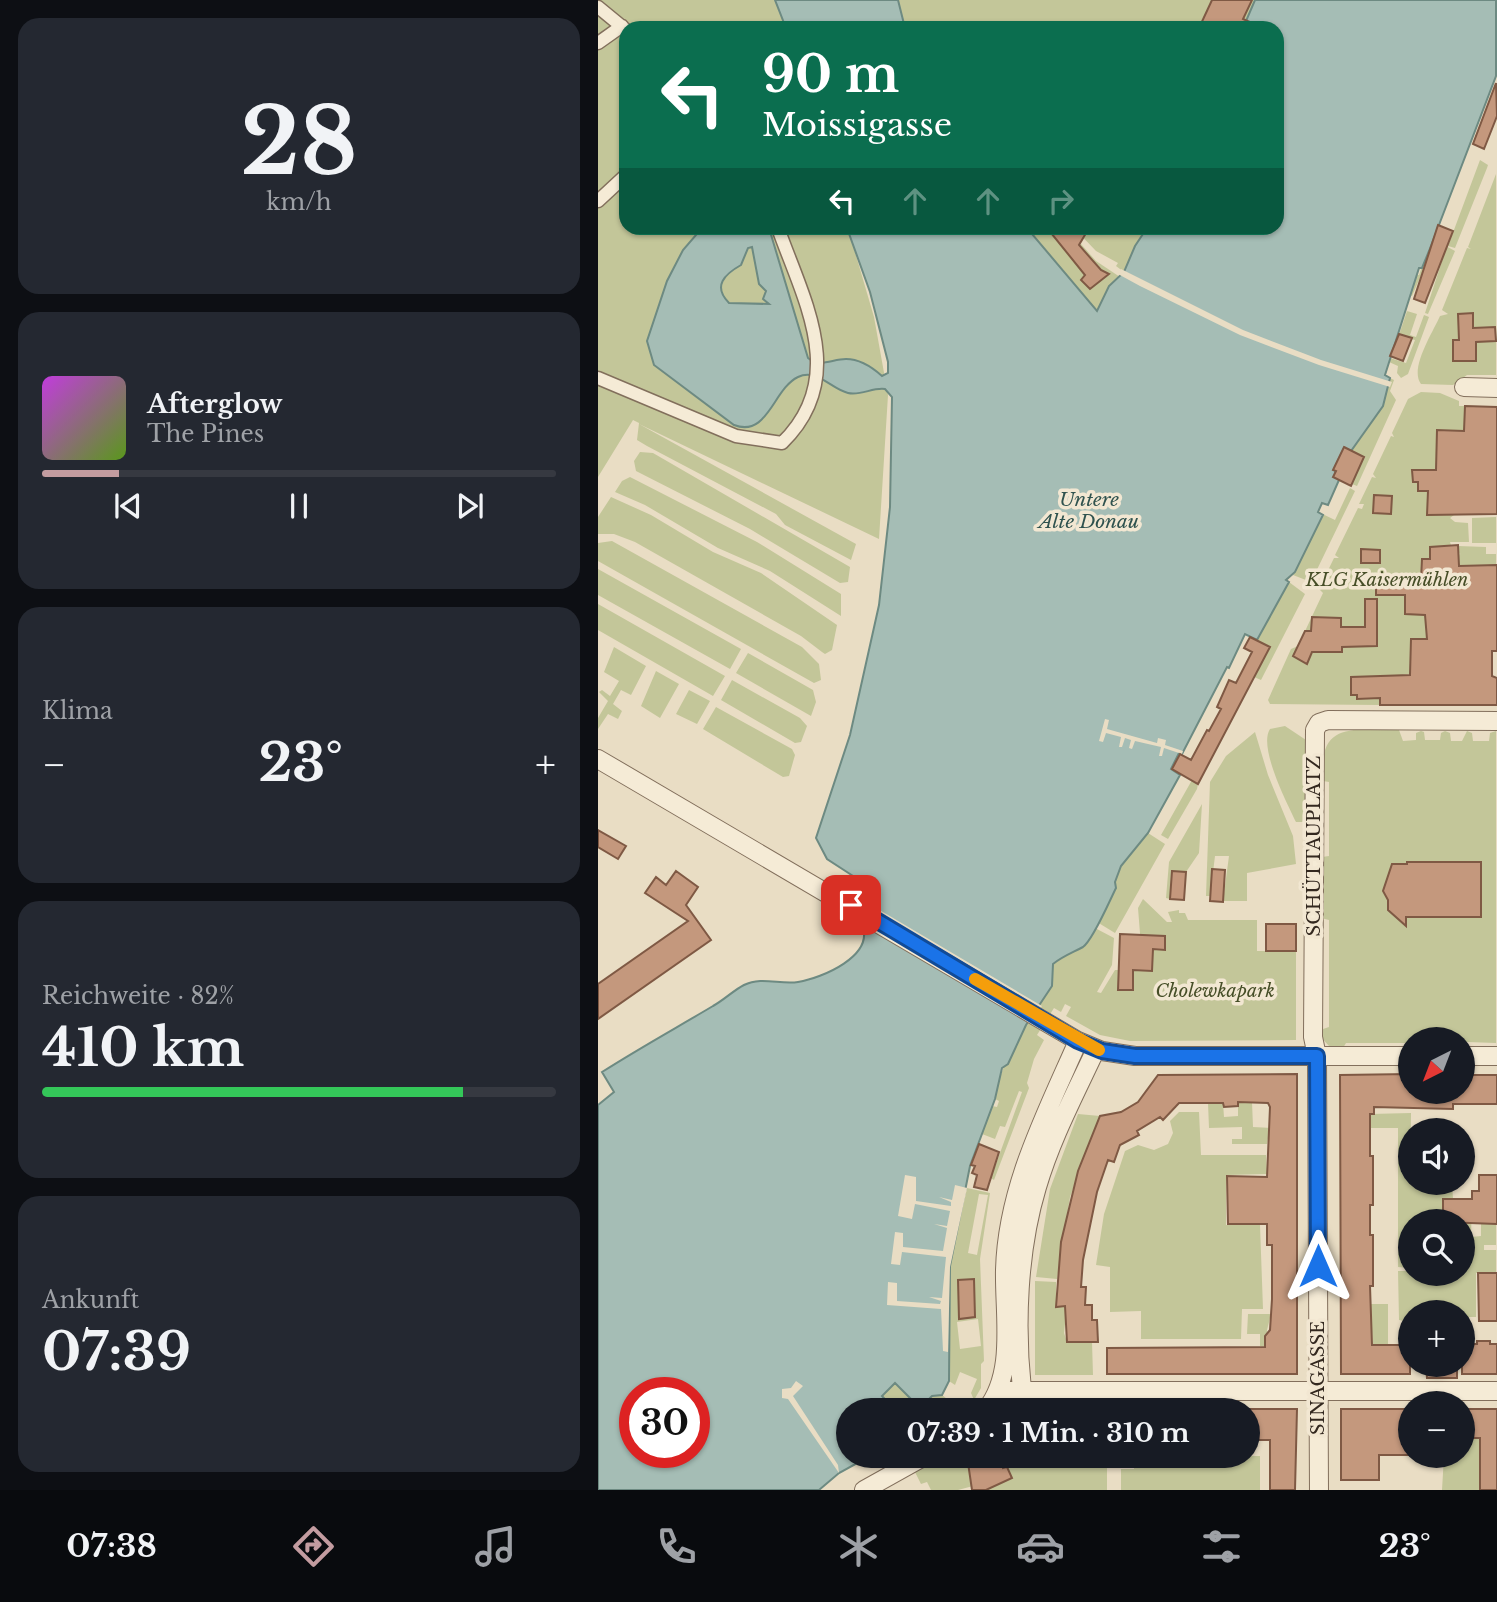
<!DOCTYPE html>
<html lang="de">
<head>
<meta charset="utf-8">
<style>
  body { margin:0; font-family:"Libre Baskerville",serif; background:#242831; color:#f1f3f6; height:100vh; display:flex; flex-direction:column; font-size:26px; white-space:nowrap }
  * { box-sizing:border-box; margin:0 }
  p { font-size:23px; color:#9ea1a6 }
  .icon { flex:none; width:38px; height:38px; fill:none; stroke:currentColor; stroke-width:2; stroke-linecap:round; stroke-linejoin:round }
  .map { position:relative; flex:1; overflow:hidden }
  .side { display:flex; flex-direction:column; gap:18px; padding:18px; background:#0d0f14; width:598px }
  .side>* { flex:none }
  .banner { position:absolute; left:21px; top:21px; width:665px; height:214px; border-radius:21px; box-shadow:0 2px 5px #0004; background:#0b6e4f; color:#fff; overflow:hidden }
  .needle { width:46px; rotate:222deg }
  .tools { position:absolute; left:800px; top:1027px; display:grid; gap:14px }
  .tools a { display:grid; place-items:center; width:77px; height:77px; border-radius:50%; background:#171b24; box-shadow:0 2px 5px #0004; font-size:35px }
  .speed { position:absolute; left:21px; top:1377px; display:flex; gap:14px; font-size:35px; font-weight:700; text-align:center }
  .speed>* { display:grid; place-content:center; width:91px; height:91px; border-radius:50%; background:#171b24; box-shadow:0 2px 5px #0004; line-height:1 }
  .speed .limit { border:10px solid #d22; background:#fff; color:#111 }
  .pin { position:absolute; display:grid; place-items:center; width:60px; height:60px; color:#fff; margin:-30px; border-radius:14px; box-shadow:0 4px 10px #0006 }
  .me { position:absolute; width:77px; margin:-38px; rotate:0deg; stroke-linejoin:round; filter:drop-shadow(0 0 5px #0008) }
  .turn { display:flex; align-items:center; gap:24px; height:147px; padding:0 28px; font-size:32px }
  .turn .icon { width:91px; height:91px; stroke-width:2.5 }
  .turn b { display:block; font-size:49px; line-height:60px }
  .lanes { display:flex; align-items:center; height:66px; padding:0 28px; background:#0003; justify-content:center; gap:35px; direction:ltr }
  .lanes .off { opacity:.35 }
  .big { font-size:52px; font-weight:700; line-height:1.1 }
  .side .card { flex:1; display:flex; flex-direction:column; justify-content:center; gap:10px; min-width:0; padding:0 24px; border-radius:21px; background:#242831 }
  .side .dial { align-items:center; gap:0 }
  .dial b { font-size:91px; line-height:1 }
  .song { display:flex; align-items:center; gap:21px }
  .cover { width:84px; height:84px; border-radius:10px; background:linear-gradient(135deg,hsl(290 70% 55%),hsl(90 70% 35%)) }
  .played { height:7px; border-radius:4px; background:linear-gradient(90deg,#c39ca0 15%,#363941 15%) }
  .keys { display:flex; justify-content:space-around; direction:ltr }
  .heat { display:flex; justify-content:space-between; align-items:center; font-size:38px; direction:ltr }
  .charge { height:10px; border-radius:5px; background:linear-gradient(90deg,#34c759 82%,#363941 0) }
  .trip { position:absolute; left:238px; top:1398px; width:424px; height:70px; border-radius:35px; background:#171b24; box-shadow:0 2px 5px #0004; font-weight:700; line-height:70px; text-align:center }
  .tabs { display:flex; height:112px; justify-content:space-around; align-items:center; background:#090b0e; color:#9ea1a6 }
  .tabs .icon { width:49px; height:49px }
  .tabs .current { color:#c39ca0 }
  .tabs b { font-size:32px; color:#f1f3f6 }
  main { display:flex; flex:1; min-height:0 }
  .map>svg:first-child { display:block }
  .green { fill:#c3c699; fill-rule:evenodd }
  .water { fill:#a5bdb5; stroke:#6d8a82; stroke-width:2; fill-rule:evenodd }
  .pier { fill:#e9ddc4 }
  .building { fill:#c4987d; stroke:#7f5944; stroke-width:2 }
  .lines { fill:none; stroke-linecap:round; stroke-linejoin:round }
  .pedestrian-casing { stroke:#826f5c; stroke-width:15 }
  .minor-casing { stroke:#826f5c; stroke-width:20 }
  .pedestrian { stroke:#f5ebd6; stroke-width:12 }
  .minor { stroke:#f5ebd6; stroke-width:18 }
  .route-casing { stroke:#114b97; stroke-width:18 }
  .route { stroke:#1a73e8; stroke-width:12 }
  .slow { stroke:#f59e0b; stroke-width:12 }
  .labels { text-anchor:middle; stroke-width:7; stroke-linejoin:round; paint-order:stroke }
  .park-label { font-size:18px; font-style:italic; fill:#464e27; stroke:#f2e7d2 }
  .street-label { font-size:18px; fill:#33281f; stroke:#f2e7d2 }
  .water-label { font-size:19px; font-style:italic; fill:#2f524e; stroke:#f2e7d2 }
</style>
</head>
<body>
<main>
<section class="side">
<div class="card dial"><b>28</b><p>km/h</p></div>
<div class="card">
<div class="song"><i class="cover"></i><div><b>Afterglow</b><p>The Pines</p></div></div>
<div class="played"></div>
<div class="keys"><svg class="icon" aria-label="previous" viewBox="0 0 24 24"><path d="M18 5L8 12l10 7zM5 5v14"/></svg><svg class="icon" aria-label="pause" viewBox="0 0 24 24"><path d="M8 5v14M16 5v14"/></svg><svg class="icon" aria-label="next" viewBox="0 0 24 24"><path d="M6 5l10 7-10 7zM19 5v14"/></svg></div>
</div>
<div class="card"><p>Klima</p>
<div class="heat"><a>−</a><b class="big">23°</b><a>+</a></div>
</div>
<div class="card"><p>Reichweite · 82%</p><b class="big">410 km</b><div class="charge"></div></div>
<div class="card"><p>Ankunft</p><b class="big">07:39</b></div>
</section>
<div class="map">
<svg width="899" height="1490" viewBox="0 0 899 1490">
  <rect width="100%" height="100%" fill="#e9ddc4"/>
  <!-- green -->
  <path class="green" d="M0,0H182L190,28H28V228H250L276,317L290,395L281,539L41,424L258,544L253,560L187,525L178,514L49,446L39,440L41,423L35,420L0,477Z
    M300,0H657L645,28H307Z
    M882,160L890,165L889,168L857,248L850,246Z
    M898,174V375H869L855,385L823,384C811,369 835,332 842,316L850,314L844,310L869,248L873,249L870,247Z
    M832,218L841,221L835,239L857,251L830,314L827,313L846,255L835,252L831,257L814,296L804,292C801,286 803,278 808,274L821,275L827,258L822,267L814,264L817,252L833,251L835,246L827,247L818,238Z
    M429,228H469L498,261L522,277L511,286L499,311Z
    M476,228H549L537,246L526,272L518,266L520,263L498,251Z
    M811,305L809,311L819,314L812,335L818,337L826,315L831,317L810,374L803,378L799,373L800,366L791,362L792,358L808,363L817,340L801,335Z
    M792,378L796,380L792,391L798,400L759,486L754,484L753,451L785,406Z
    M823,392L842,393L861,401V406H867L866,459L856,515L852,518L857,522L870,523L871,542H852L856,555L863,554L858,553L860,546L888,547V554H898V565L841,566L827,618L830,647L882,664L782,678V705L672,704L670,700L693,649L700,646L725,593L721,589L736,558H741L737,555L760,508L764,509L766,504H761L774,477L778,478L775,474L793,436L796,437L794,433L810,399Z
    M42,452L55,453L252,567L250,582L242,583L152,529L38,471L36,461Z
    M32,477L159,542L243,594V616L172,571L120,548L47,505L17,492L24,481Z
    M752,488L757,491L713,582L695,575L705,554L714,509L737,520Z
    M13,497L53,515L115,552L163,573L239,625L234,650L227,654L224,652L203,636L37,542L16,534H0V517Z
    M898,517V543H874V518Z
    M14,541L204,647L221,664L223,680L216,683L0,561V543Z
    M0,569L143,649L132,669L0,595Z
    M691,582L707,594L663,680L656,677L671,647L647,634L675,608Z
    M0,604L127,676L115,696L0,630Z
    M16,647L48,666L33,695L23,690L15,704L24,711L20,719L10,714L0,729V718L10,701L1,692L4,690L12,696L21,681L6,672Z
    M150,653L215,690L218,702L213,716L138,673Z
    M58,671L81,684L62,718L43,706Z
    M134,680L202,718L209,726L203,742L197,743L123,700Z
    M91,690L112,701L99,724L78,714Z
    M118,707L194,749L197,755L191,776L185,777L105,729Z
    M687,726L708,740L707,822H698C689,803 660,747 672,729Z
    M801,730L805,741L818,740V733L823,731L826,732L827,740H842L843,733L847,731L852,733L853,741H864L869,731L874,733L875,741H891L892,733L898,731V1043L812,1040V1043H748L745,1048L731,1046L722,1036V1030L731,1027V920L723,918L724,857L731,856V782L725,781C720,720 754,730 801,730Z
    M657,732L670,775L695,836L698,864L649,873V901H625L631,856H617L612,896H608L612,782L628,756Z
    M594,780L600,784L599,789L570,839L563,835Z
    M604,804L601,853L588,872L574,871L572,899L568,898L571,862Z
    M550,833L567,844L517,933L499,922L518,888C513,868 538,847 550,833Z
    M545,899L569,922H574L570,912L581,910V913H587L590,920H659V951H698V1040L532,1041L502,1035L468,1016L473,1007L467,1004L463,1012L456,1008L439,1035L446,1040L436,1059L429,1083L431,1088L396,1180L393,1178L424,1092L421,1091L407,1127L402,1126L397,1139L384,1134L394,1106L399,1107L401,1101L397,1099C399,1075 416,1046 429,1023C441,1001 455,991 455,964L497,928L516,938L514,965L499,992L503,993L517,970H521L520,990H534L535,970L554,971L555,947L543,946L540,908Z
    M640,1102H654L655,1127L674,1128L675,1137L670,1138L669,1144H634V1139H644V1127L611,1128L610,1103H625L626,1117L640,1116Z
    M581,1112H601L603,1155H668L669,1174L628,1175V1225H662L665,1309H644L643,1339H543V1311L512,1312V1267L498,1265L506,1214L527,1151L540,1145L556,1150L570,1144L575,1133L572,1121Z
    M813,1113L812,1183H854L855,1199H874L873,1237L883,1236V1224H898V1245H886V1250H898V1273H878V1317H871L873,1331L865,1329L864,1312H812V1322L801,1320L800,1271H812V1274H864V1222L852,1199H845V1221L812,1222V1268L800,1267V1128H772V1114Z
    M480,1114L502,1116L472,1197L459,1279L438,1277L452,1189Z
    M369,1188L392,1193L382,1259L386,1361L383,1364V1388L376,1400L373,1393L379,1379L362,1372L357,1385L351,1381L352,1266ZM381,1194L390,1195L379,1255L370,1253ZM380,1319L383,1346L362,1349L359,1322Z
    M437,1281L458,1282V1306H469L466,1333L469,1342H494L495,1375H437Z
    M772,1304H790V1345H775Z
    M650,1314H673L669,1330L672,1347L662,1346V1334H649Z
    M297,1383L334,1396L344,1395L363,1410H290L283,1396Z
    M492,1397L509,1402V1410H423L463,1398Z
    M866,1437H898L882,1490H844L846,1456H864Z
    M358,1456H369L371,1467L404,1465L403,1456H459L455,1462L460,1466L465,1462L462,1456H509V1490H375V1486L360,1490H333L329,1482L323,1484L317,1472L342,1457V1465Z
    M529,1456H662V1490H523V1469H536V1458Z"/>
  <!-- water -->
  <path class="water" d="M177,0H300L307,28H188Z
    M657,0H898V76L831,251L824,268H821L787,375L792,378L785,406L753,451L746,448L736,469L741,480L730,505L724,503L720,512L725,515L697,572L688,580L691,582L659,640L647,634L631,668L629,667L584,754L581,753L573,769L582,775L550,833L523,866L517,882L518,888C511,902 495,940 485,947C474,953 465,956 455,964L454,986L428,1025L410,1064L404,1068L397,1099L372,1166L352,1266L351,1381L344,1395L334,1396L322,1408L297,1383L284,1396L292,1405L290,1410H250V1456H272L241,1473L221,1490H0V1105L16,1092L4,1072C40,1049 78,1028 115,1006C126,1000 136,990 146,985C164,976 182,985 200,982C224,978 277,956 264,925L273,901L269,885L229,859L218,838L252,735L281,605L292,507L294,397L287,389C275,387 263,396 250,393C233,389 219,368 200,377C175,389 170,438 136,425L56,365L49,341L69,281L85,250L104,228H171L210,358C222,368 234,359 248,359C262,359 274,367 284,376L290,373V362L272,292L249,228H429L499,311L511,286L526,272L537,246L549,228H679V28H645ZM154,247L161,284L168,291L165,299L171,304L131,303C114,286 127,274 143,265L150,248ZM37,1393H96V1452H37Z"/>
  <!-- pier -->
  <path class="pier" d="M523,269L645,330L723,360L794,382L792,387L721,365L642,335L542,286L520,274Z
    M507,719L511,720L509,729L559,743L560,738L568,740L567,745L585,751L584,754L566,748L564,756H561L563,747L537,741L534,749L531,748L533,740L527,738L524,747H521L523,737L508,733L505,742L501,741Z
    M268,902L444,1006L432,1024L261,922Z
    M307,1175L318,1177V1201L353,1206V1202L341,1197L354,1200L357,1185L369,1188L352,1267L350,1352L345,1351L343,1309L289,1305L290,1282L299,1283V1301L342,1304L343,1301L331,1297L344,1298L348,1257L304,1252L302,1265L293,1264L297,1232L305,1233V1247L345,1251L349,1228L336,1224L349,1226L352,1211L317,1204L314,1219L300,1216Z
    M198,1381L205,1386L195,1396L240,1465L241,1473L190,1399L184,1398V1389L193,1388Z"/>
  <!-- building -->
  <path class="building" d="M614,0H654L645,19L665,28H601Z
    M898,83L899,116L886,149L875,144Z
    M840,225L855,231L827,303L816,299Z
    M449,228H491L481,245L503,270L511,274L492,289L483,280L487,275Z
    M875,313V328L897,327L898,341L878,342V361H855V340H861L860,314Z
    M801,334L814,338L805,361L792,356Z
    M867,406L899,407V514L829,515L830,491H820V482H815L814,470H838L839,430L866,431Z
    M746,447L766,457L753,486L735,477L738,471L735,470Z
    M776,495L794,496L793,514L775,513Z
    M860,545L861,566L899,565V651H894V676L899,678V705H782V698L759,699V695H753V677L812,675L813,639H829L827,615L807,614V595H778V579L823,580L824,559H832V547Z
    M763,549L782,550V563H763Z
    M767,599H779V646L744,647V652H714L709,664L695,656L707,631H713L714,617L743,618V627H767Z
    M652,637L672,647L600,784L574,769L582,754L593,760L609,730L611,731L623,709L619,707L631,680L638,683L654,652L646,648Z
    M0,830L28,846L20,859L0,847Z
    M809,862H883V917H808V926L790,910V900L785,891L794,864H809Z
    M614,869L627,870L625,902L612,901Z
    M78,871L100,887L88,905L113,940L0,1019V984L90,921L47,893L58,877L68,885Z
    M574,871L588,872L586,900L572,899Z
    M668,924H698V951H668Z
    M522,934L567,936V950L555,949L554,971L535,970V990H520Z
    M699,1074V1374H509V1348L667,1347V1336L672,1330L674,1299V1245H669V1224H630L629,1176L669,1177L672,1107L670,1103L640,1102V1106L626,1107L625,1103H581L565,1120L562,1117L539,1131L541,1135L522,1145L516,1162L510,1160L499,1192L485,1260L483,1287H488L487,1305H494V1320H499L500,1342H469L467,1306L458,1307L463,1242L480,1171L502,1116L523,1112L540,1102L560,1075Z
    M812,1074V1092H864V1075H899V1104H855V1109L776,1107V1114H772V1156H775V1205H772V1235H775V1286H772L774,1345H812V1374H743L742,1075Z
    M381,1144L401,1152L389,1190L376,1187L379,1175L374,1173L377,1166L373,1165Z
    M881,1175H899V1224L845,1222V1199H874V1191H881Z
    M880,1273H899V1321H881Z
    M376,1279L377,1317L361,1319L360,1280Z
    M879,1341H892V1344H899V1374H864V1344H879Z
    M828,1365H859V1378H829Z
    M649,1409H699L697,1490H672V1440H649Z
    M743,1409H812V1455H781V1480H743Z
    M864,1409H899V1490H882V1438H864Z
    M369,1456H403L405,1468L409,1467L414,1478L388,1490H374Z"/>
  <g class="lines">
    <defs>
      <path id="pedestrian" d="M0,7L28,30
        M0,43L24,26
        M0,201L28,175
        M0,378L138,436L184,443C251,378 206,301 180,228"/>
      <path id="minor" d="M866,387L899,388
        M0,759L480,1041L504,1051L537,1056H812
        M864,1056H899
        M424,1390C417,1325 420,1250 439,1187C453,1139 477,1094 498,1049
        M401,1391H899
        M388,1410C418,1373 406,1316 407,1270C409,1188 448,1114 480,1041
        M266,1490L327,1456
        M721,1490L719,1056L715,1037L717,730L721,723L730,720L899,721"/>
    </defs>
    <!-- pedestrian casing -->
    <use href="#pedestrian" class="pedestrian-casing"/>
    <!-- minor casing -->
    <use href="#minor" class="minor-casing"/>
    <!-- pedestrian -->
    <use href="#pedestrian" class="pedestrian"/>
    <!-- minor -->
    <use href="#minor" class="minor"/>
  </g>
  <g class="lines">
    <defs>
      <path id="route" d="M253,905L480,1041L504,1051L537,1056H719L720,1266"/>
    </defs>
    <!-- route casing -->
    <use href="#route" class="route-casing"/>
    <!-- route -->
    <use href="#route" class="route"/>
    <!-- slow -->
    <path class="slow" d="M377,979L501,1050"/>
  </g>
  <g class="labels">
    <!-- park labels -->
    <g class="park-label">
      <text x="789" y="586">KLG Kaisermühlen</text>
      <text x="617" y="997">Cholewkapark</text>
    </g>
    <!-- street labels -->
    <g class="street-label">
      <text transform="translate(716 846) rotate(-90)" y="6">SCHÜTTAUPLATZ</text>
      <text transform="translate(720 1378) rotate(-90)" y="6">SINAGASSE</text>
    </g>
    <!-- water labels -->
    <g class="water-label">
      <text x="491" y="506">Untere<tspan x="491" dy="22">Alte Donau</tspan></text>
    </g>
  </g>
</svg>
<div class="tools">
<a><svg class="needle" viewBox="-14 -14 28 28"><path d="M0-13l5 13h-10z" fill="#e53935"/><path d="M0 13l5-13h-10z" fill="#9ea1a6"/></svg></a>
<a><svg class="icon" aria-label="sound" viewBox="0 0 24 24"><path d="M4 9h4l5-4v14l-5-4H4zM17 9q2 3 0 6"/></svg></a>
<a><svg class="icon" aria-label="search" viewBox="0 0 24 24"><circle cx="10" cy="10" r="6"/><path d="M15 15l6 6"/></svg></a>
<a>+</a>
<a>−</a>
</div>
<div class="speed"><div class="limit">30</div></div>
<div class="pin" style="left:253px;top:905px;background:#d93025"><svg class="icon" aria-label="arrive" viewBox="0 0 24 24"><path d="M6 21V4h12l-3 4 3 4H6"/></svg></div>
<svg class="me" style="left:720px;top:1266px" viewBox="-20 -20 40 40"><path d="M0-17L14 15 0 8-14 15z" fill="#1a73e8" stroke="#fff" stroke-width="4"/></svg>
<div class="trip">07:39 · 1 Min. · 310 m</div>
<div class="banner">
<div class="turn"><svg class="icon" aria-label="left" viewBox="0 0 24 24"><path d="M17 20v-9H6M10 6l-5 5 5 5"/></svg><div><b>90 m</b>Moissigasse</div></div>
<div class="lanes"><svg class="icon" aria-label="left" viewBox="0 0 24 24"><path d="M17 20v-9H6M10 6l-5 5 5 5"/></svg><svg class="icon off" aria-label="ahead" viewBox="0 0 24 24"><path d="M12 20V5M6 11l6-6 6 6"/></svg><svg class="icon off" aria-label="ahead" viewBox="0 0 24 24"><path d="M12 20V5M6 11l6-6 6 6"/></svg><svg class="icon off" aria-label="right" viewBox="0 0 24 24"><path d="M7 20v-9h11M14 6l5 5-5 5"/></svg></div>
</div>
</div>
</main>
<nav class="tabs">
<b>07:38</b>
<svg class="icon current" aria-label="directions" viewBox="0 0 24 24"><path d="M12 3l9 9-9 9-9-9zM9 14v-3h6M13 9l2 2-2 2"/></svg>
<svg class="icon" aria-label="music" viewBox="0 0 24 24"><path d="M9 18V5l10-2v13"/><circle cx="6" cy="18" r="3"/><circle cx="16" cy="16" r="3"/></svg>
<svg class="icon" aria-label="phone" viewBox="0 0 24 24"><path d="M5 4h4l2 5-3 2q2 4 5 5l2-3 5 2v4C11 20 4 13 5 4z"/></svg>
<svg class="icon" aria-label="climate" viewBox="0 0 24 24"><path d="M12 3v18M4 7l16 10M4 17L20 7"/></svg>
<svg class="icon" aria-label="car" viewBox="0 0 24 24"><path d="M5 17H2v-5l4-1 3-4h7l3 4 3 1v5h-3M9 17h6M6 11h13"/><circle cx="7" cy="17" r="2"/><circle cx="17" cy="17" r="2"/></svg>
<svg class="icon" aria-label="filters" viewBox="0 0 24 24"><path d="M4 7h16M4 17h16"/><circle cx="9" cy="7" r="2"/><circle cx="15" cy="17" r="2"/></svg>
<b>23°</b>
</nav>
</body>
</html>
